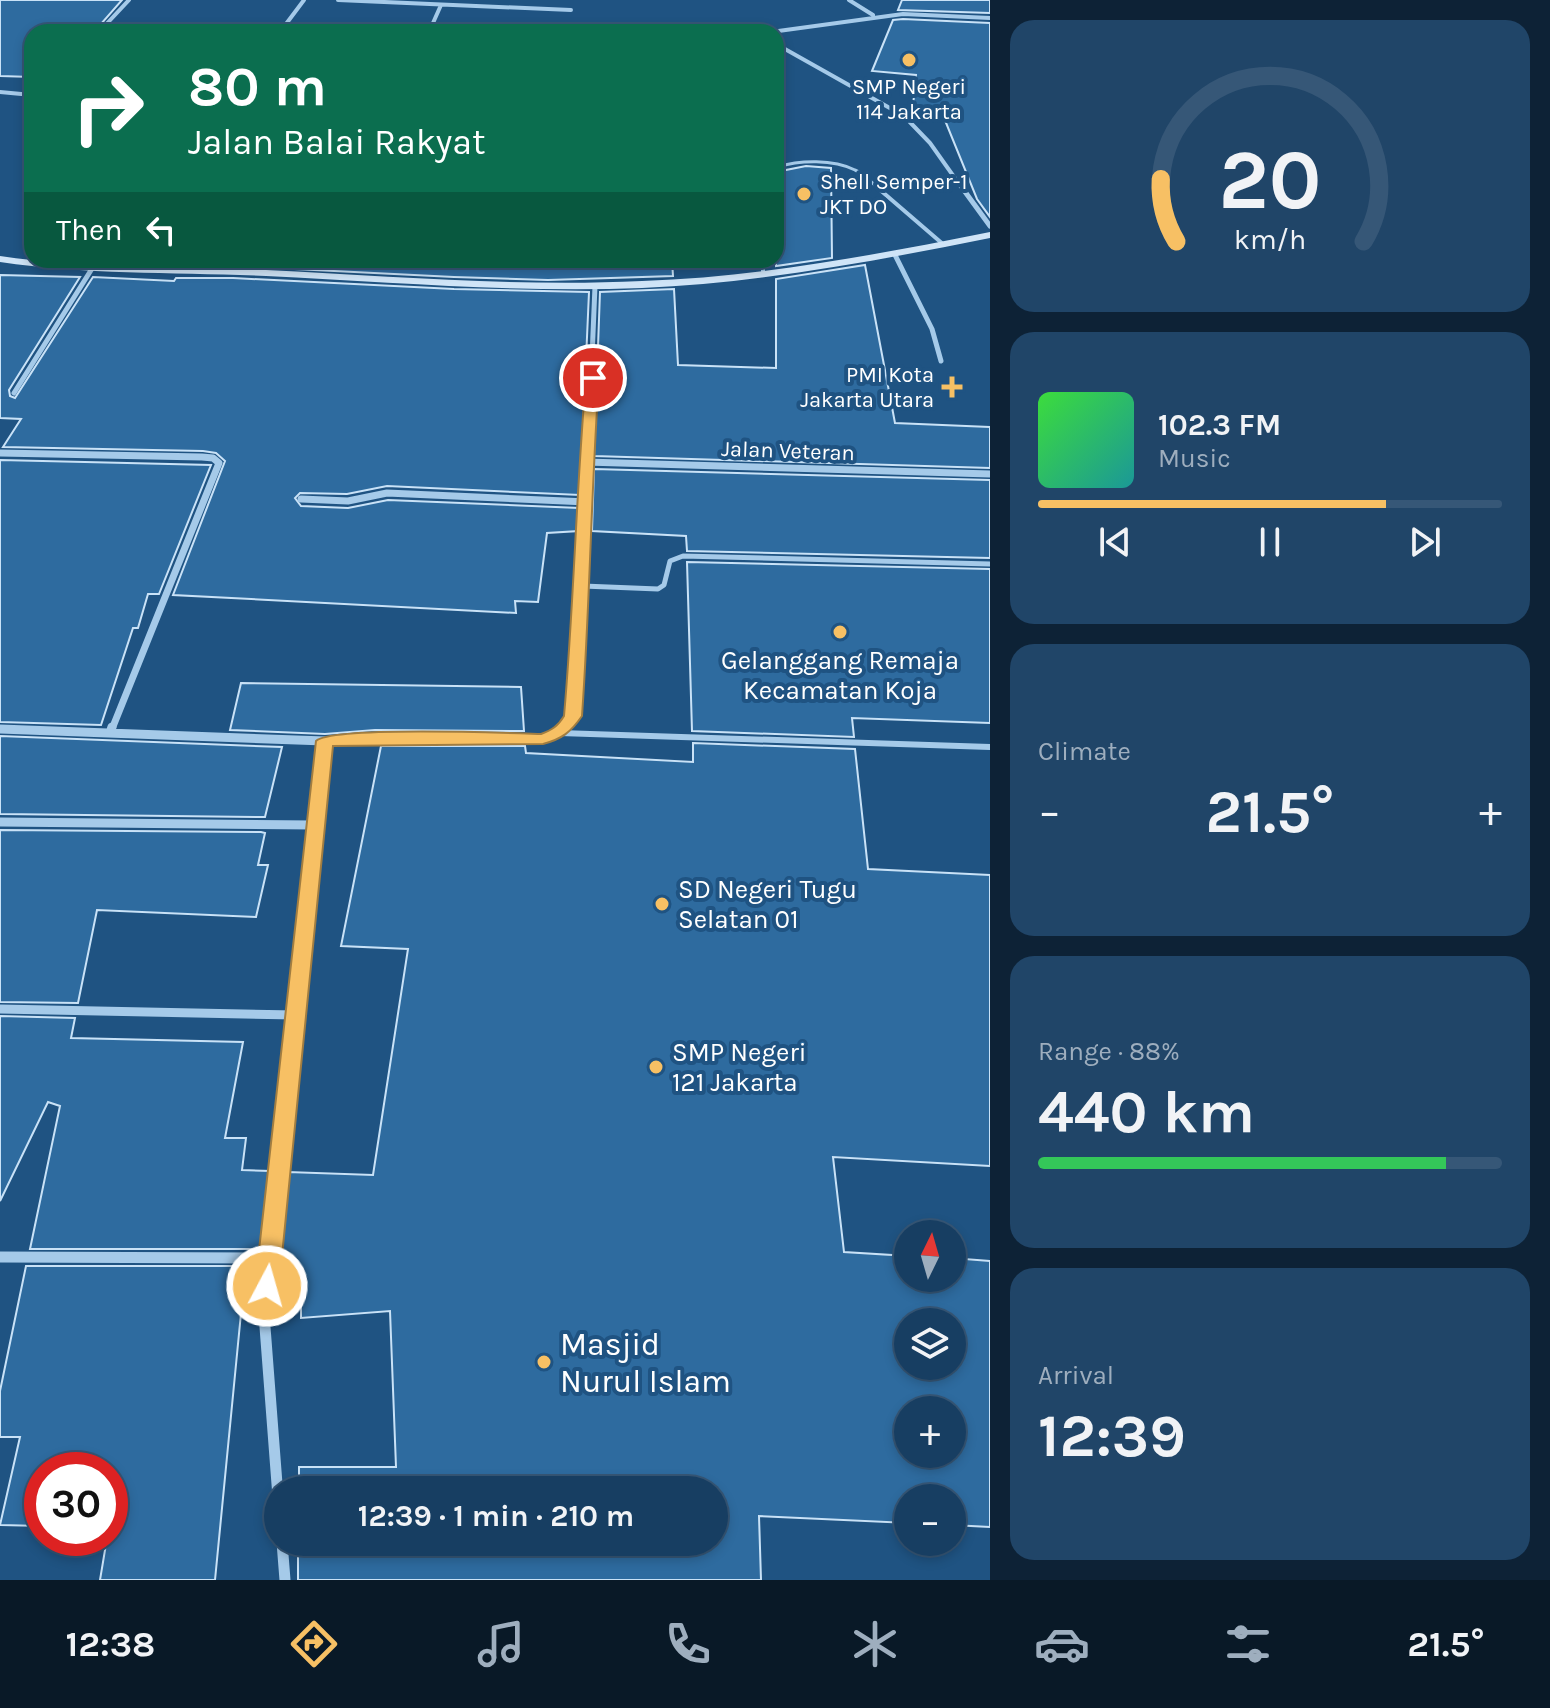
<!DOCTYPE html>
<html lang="en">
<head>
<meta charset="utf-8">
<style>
  body { margin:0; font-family:Karla,sans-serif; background:#204568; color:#f1f3f6; height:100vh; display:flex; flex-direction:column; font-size:30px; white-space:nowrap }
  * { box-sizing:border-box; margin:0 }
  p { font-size:26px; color:#9eaebe }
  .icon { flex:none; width:44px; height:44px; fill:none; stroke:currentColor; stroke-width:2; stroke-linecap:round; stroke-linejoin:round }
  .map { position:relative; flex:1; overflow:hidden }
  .details { display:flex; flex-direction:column; gap:20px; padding:20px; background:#0d2236; width:560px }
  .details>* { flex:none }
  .hud { position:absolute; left:24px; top:24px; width:760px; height:244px; border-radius:24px; box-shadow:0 4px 12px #0003,0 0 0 2px #365777; background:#0b6e4f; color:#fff; overflow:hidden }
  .needle { width:52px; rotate:5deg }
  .buttons { position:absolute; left:894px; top:1220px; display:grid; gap:16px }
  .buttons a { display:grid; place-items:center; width:72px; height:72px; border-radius:50%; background:#173e62; box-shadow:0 4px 12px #0003,0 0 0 2px #365777; font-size:40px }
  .speed { position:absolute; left:24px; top:1452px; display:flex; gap:16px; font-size:40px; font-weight:700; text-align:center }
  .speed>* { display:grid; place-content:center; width:104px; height:104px; border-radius:50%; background:#173e62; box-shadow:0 4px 12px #0003,0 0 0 2px #365777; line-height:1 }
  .speed .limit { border:12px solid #d22; background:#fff; color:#111 }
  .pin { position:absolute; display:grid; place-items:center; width:68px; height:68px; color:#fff; margin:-34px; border:4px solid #fff; border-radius:50%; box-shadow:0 2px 8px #0007 }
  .me { position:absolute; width:88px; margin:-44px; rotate:6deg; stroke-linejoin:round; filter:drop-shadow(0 0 6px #0008) }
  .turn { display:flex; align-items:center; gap:28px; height:168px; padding:0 32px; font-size:36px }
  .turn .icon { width:104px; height:104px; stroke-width:2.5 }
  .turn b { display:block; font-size:56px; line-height:68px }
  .then { display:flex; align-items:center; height:76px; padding:0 32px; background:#0003; gap:16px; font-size:30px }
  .big { font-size:60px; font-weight:700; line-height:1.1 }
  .details .card { flex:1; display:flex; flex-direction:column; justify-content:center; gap:12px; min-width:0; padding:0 28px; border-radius:24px; background:#204568 }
  .details .dial { align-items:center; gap:0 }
  .dial svg { height:208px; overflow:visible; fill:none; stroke:#365777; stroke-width:7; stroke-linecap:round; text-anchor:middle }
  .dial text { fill:#f1f3f6; stroke:none }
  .song { display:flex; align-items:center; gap:24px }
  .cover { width:96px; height:96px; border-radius:12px; background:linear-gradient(135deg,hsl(120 70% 55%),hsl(180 70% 35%)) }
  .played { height:8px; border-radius:4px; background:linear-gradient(90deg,#f7c064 75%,#365777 75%) }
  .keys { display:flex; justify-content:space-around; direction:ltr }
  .heat { display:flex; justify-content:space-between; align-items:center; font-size:44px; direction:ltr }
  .charge { height:12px; border-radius:6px; background:linear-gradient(90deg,#34c759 88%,#365777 0) }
  .trip { position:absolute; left:264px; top:1476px; width:464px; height:80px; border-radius:40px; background:#173e62; box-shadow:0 4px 12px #0003,0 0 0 2px #365777; font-weight:700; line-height:80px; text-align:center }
  .dock { display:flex; height:128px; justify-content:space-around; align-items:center; background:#091927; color:#9eaebe }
  .dock .icon { width:56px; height:56px }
  .dock .active { color:#f7c064 }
  .dock b { font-size:36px; color:#f1f3f6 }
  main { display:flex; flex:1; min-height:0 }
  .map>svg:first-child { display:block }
  .building { fill:#2e6b9f; stroke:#c9e2f7; stroke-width:2; fill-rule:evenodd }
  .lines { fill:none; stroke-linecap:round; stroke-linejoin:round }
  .service-far3 { stroke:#a5cae9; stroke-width:3 }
  .service-far2 { stroke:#a5cae9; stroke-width:4 }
  .service-far1 { stroke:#a5cae9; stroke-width:5 }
  .service { stroke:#a5cae9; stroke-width:6 }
  .minor-far4 { stroke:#a5cae9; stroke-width:4 }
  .minor-far3 { stroke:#a5cae9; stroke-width:5 }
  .minor-far2 { stroke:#a5cae9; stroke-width:7 }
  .minor-far1 { stroke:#a5cae9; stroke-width:9 }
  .minor { stroke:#a5cae9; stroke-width:11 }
  .secondary { fill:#cfe4f7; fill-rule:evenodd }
  .route { fill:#f7c064; stroke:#a17d41; stroke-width:2 }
  .poi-dot { fill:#f7c064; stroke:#1f5382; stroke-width:3 }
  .labels { text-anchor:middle; stroke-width:8; stroke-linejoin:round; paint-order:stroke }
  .far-poi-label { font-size:22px; fill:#fff; stroke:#1f5382 }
  .far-street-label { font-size:22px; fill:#fff; stroke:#1f5382 }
  .poi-label { font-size:26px; fill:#fff; stroke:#1f5382; text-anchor:start }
  .near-poi-label { font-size:32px; fill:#fff; stroke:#1f5382; text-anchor:start }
</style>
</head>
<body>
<main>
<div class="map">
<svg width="990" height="1580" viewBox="0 0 990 1580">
  <rect width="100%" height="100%" fill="#1f5382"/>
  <!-- building -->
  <path class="building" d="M0,0H122L94,32H32V77L0,76Z
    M902,0H990V13L898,10Z
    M903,19L990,23V217L977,199L940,108L913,106L916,75L872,71L893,20Z
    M806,166L831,168L832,258L776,266V176L781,171Z
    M232,260H672L673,276L548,280L454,277L232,266Z
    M865,265L895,423L990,427V468L594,456L600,292L674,289L678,365L776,368V279Z
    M0,275L80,277L9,390L10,396L15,398L93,277L174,281L176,278H233L454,289L589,292L580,495L387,486L347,494L300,493L295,498L301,506L348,508L388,500L579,508V531L547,533L538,602L515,601L516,613L173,595L225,461L216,453L203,451L3,447L21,419L0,418Z
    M0,460L211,465L159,594H148L138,628H133L101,725L0,722Z
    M594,469L990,480V558L687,551L686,536L592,531Z
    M687,562L990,569V723L852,718L854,737L692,731Z
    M241,683L521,687L524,731L375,730L325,734L230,730Z
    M0,736L282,747L265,817L0,814Z
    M693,743L855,749L868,869L990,875V1166L833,1157L844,1252L908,1256V1278H952V1258L990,1261V1527L952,1525V1498H908V1523L759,1516L761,1580H298V1542H714V1490H299V1467H396L390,1311L301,1318V1306L274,1304L288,1172L373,1175L408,949L341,946L381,746H525L526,753L693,762ZM908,1322H952V1366H908ZM908,1410H952V1454H908Z
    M0,830L261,832L265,833L258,865H268L256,917L97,910L78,1003L0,1002Z
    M0,1016L75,1018L71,1038L243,1042L225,1138H246L242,1170L270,1171L262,1249H30L60,1106L48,1102L0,1201Z
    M26,1266H260L257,1303H242L215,1580H100L107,1538H110V1470H42V1526L0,1525L20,1437H0V1391Z"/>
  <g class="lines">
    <!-- service-far3 -->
    <path class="service-far3" d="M776,172L777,167C800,160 833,159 855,170C865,174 873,184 881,191"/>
    <!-- service-far2 -->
    <path class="service-far2" d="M879,189L944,245
      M763,260V274
      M127,268L133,260"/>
    <!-- service-far1 -->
    <path class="service-far1" d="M583,586L658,589L664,585L670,561L683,556L990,564"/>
    <!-- service -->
    <path class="service" d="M560,733L990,747"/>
    <!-- minor-far4 -->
    <path class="minor-far4" d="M338,0L571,10
      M849,0L873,15
      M99,32L129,0
      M280,32L304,0
      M429,32L441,5
      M771,32L903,14L990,18
      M776,44L904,116L930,143L964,191
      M0,92L32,95"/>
    <!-- minor-far3 -->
    <path class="minor-far3" d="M963,189L990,226
      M895,255L932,329L941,361
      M14,393L93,267
      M589,429L595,286"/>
    <!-- minor-far2 -->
    <path class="minor-far2" d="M0,453L202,457L213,458L219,463L112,729
      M586,462L990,474
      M301,499L348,501L387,493L587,502
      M0,729H6
      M563,729L573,716L583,586L589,427"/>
    <!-- minor-far1 -->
    <path class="minor-far1" d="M0,729L325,741
      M110,733L112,727
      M0,822L314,825
      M0,1009L295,1015
      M286,1107L325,741L375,738L543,739L560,733L564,727"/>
    <!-- minor -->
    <path class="minor" d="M0,1257L270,1258
      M278,1497L264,1314L286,1105
      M282,1542L285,1580"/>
    <!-- secondary -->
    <path class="secondary" d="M990,232V238C875,261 759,283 642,288C517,293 391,282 266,276C177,272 88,275 0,262V256C88,269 177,266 266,270C391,276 517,287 642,281C759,277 875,255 990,232Z"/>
  </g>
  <!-- route -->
  <path class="route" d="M593,374L599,378C591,491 590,604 582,716C571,732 562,739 543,744L333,746L279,1286L275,1293L267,1295L258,1293L255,1286L316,741C332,726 508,733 541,734C552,730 558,726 564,716C574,604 576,491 586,378Z"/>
  <!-- markers -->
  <g class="poi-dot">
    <circle cx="909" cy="60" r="8"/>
    <circle cx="804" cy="194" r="8"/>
    <path d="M948 375h8v8h8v8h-8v8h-8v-8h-8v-8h8z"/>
    <circle cx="840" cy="632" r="8"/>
    <circle cx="662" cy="904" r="8"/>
    <circle cx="656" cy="1067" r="8"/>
    <circle cx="544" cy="1362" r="8"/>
  </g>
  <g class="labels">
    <!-- far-poi labels -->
    <g class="far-poi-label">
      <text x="909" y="94">SMP Negeri<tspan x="909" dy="25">114 Jakarta</tspan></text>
      <text x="820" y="189" text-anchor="start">Shell Semper-1<tspan x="820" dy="25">JKT DO</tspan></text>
      <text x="934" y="382" text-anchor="end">PMI Kota<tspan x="934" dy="25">Jakarta Utara</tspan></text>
    </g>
    <!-- far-street labels -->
    <g class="far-street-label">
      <text transform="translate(788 450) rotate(2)" y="8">Jalan Veteran</text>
    </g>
    <!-- poi labels -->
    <g class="poi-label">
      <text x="840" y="669" text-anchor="middle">Gelanggang Remaja<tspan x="840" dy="30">Kecamatan Koja</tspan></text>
      <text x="678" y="898">SD Negeri Tugu<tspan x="678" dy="30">Selatan 01</tspan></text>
      <text x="672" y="1061">SMP Negeri<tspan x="672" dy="30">121 Jakarta</tspan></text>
    </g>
    <!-- near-poi labels -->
    <g class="near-poi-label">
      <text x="560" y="1355">Masjid<tspan x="560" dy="37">Nurul Islam</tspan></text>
    </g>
  </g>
</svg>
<div class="buttons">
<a><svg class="needle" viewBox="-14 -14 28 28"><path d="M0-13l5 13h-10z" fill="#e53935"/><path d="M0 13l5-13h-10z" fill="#9eaebe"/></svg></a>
<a><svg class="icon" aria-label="layers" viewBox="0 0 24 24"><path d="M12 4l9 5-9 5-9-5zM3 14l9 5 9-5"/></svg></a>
<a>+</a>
<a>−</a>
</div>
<div class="speed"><div class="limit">30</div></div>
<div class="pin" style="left:593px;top:378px;background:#d93025"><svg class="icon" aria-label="arrive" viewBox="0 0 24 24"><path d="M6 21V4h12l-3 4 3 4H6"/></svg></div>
<svg class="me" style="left:267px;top:1286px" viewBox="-20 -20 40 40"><circle r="17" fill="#f7c064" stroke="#fff" stroke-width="3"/><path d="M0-11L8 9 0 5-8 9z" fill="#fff"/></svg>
<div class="trip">12:39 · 1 min · 210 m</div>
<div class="hud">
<div class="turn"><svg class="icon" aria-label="right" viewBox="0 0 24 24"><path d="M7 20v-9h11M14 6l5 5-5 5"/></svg><div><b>80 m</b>Jalan Balai Rakyat</div></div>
<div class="then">Then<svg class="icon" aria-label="left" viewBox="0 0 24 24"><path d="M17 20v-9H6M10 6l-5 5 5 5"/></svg></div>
</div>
</div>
<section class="details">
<div class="card dial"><svg viewBox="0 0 100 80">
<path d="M14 69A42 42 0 1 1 86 69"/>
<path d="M14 69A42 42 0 0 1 8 45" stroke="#f7c064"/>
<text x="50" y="56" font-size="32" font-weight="700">20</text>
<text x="50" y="72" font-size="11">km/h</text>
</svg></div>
<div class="card">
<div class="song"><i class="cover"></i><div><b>102.3 FM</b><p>Music</p></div></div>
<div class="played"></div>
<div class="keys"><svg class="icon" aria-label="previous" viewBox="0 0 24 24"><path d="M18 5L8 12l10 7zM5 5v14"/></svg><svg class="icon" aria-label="pause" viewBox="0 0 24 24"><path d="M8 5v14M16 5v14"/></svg><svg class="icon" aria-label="next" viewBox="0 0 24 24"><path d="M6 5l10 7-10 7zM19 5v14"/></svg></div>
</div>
<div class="card"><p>Climate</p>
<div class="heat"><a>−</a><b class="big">21.5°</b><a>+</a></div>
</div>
<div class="card"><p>Range · 88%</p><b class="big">440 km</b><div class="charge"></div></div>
<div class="card"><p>Arrival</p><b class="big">12:39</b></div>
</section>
</main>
<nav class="dock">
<b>12:38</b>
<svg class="icon active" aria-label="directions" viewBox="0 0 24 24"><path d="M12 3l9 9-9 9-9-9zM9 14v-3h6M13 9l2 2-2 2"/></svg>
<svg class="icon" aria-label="music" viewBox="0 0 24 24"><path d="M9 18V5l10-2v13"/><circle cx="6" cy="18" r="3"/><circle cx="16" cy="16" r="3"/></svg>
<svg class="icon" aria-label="phone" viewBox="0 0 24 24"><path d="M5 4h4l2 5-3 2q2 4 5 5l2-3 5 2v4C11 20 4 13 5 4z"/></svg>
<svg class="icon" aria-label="climate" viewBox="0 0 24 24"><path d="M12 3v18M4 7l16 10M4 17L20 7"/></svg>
<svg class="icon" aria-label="car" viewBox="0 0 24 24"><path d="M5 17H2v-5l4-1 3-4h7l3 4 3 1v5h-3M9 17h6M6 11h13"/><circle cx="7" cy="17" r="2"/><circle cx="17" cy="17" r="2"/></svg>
<svg class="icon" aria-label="filters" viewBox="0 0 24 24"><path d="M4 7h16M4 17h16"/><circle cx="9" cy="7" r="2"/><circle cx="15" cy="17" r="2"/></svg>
<b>21.5°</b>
</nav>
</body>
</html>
